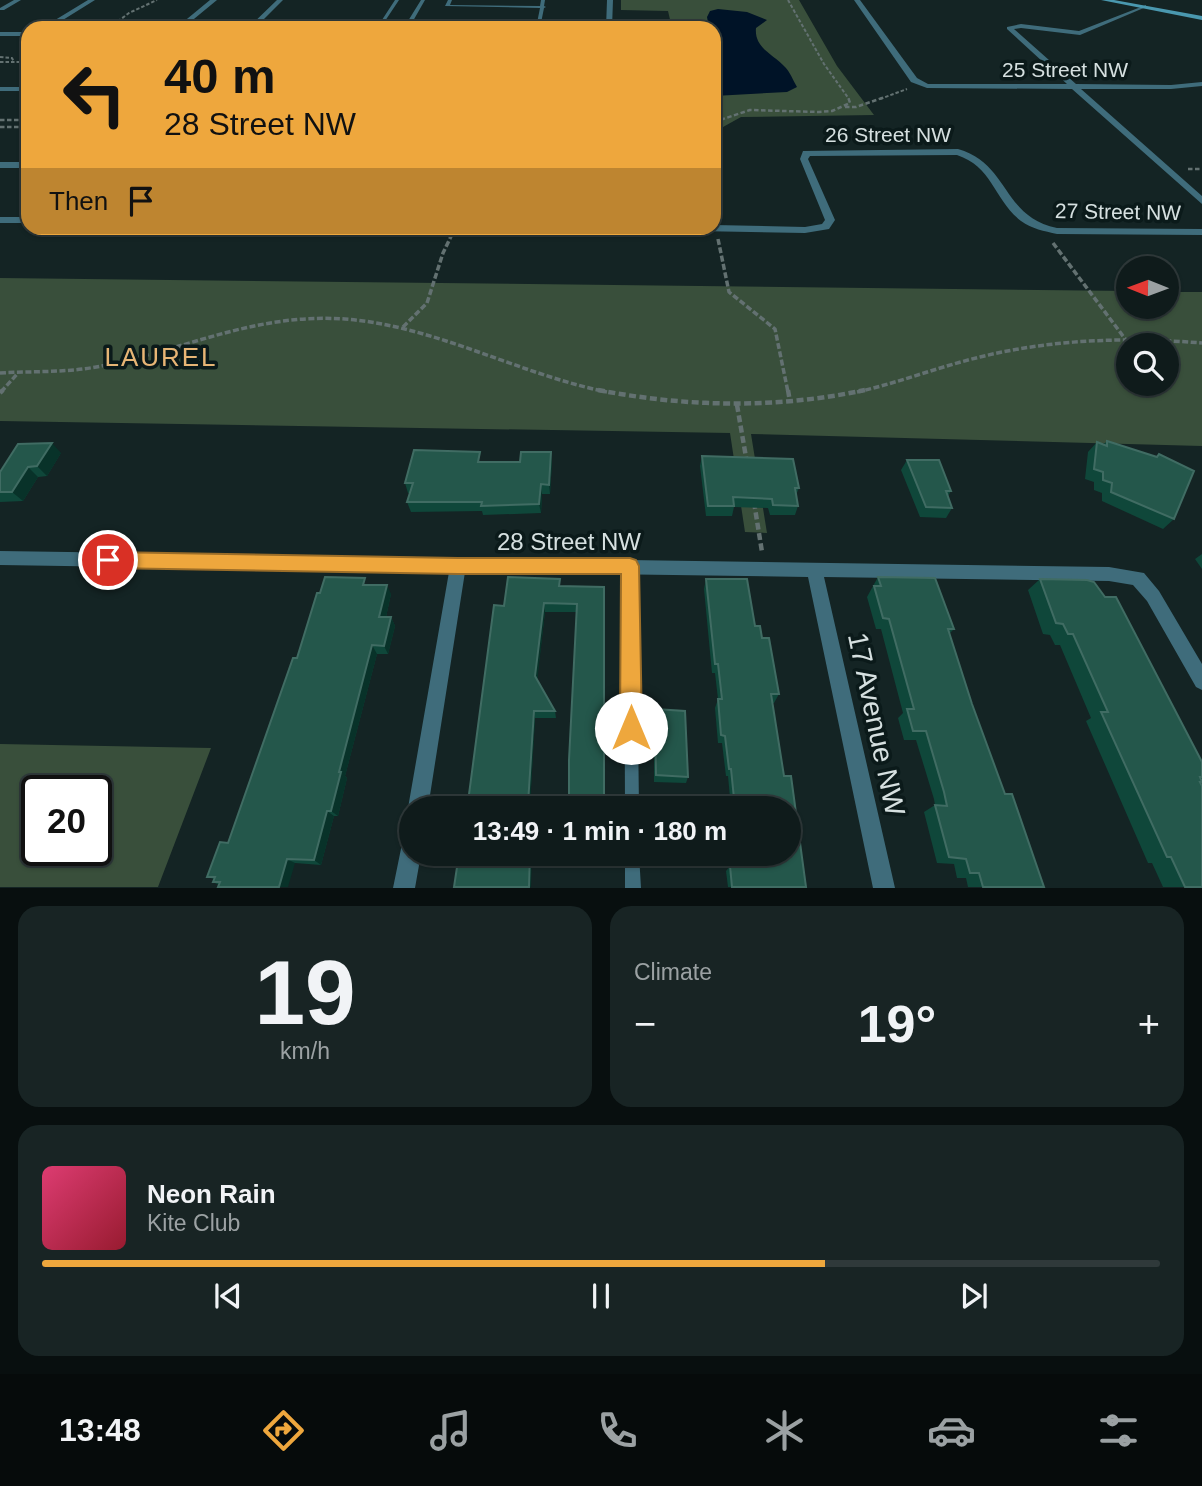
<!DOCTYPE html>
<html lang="en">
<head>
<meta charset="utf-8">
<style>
  body { margin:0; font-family:Arial,sans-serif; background:#182424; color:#f1f3f6; height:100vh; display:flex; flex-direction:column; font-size:26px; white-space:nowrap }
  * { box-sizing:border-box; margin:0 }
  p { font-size:23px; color:#9ba1a3 }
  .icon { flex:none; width:38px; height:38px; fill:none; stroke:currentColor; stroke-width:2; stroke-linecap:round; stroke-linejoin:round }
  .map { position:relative; height:888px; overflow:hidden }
  .details { display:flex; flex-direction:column; gap:18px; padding:18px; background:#080f0f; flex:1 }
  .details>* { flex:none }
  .banner { position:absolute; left:21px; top:21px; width:700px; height:214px; border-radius:21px; box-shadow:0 2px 5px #0004,0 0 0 2px #2f393a; background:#eea73d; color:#111; overflow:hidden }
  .needle { width:46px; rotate:271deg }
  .controls { position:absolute; left:1116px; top:256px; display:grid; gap:14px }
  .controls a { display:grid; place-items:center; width:63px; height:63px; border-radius:50%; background:#0f1b1b; box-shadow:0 2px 5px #0004,0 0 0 2px #2f393a; font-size:35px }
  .speed { position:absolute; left:21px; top:775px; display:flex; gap:14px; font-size:35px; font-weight:700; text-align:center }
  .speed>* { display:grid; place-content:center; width:91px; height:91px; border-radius:50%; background:#0f1b1b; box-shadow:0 2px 5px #0004,0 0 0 2px #2f393a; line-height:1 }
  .speed .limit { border:4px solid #111; border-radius:10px; background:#fff; color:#111 }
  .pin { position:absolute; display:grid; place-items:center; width:60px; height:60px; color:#fff; margin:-30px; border:4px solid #fff; border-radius:50%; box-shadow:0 2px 7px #0007 }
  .me { position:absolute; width:77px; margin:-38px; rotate:0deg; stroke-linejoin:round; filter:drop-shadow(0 0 5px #0008) }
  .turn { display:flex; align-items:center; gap:24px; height:147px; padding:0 28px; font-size:32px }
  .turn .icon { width:91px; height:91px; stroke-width:2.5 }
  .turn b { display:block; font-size:49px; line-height:60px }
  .then { display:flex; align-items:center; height:66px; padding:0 28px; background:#0003; gap:14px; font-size:26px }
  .big { font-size:52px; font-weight:800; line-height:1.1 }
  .details .card { flex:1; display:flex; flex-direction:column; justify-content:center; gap:10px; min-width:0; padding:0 24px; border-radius:21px; background:#182424 }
  .details .dial { align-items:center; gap:0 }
  .dial b { font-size:91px; line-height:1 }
  .song { display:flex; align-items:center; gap:21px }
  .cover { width:84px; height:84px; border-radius:10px; background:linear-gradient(135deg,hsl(340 70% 55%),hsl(350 70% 35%)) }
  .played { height:7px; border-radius:4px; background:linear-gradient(90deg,#eea73d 70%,#2f393a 70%) }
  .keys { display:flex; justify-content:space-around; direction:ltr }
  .heat { display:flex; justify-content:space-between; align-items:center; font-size:38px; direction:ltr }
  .details .tiles { flex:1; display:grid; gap:18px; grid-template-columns:1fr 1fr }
  .card:last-child { grid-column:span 2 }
  .trip { position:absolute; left:399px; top:796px; width:402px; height:70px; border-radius:35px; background:#0f1b1b; box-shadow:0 2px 5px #0004,0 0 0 2px #2f393a; font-weight:800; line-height:70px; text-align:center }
  .dock { display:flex; height:112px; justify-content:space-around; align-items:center; background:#060b0b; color:#9ba1a3 }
  .dock .icon { width:49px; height:49px }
  .dock .on { color:#eea73d }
  .dock b { font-size:32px; color:#f1f3f6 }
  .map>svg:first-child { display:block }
  .green { fill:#394f3b; fill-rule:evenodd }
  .water { fill:#001327 }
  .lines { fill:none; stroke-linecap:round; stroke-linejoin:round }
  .path-far3 { stroke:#637171; stroke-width:2; stroke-dasharray:3.5 2; stroke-linecap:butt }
  .path-far2 { stroke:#637171; stroke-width:2.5; stroke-dasharray:4.5 2.5; stroke-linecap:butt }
  .path-far1 { stroke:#637171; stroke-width:3.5; stroke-dasharray:6 2.5; stroke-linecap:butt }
  .path { stroke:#637171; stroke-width:4.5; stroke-dasharray:7 3.5; stroke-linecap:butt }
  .lane { fill:#3f6c7b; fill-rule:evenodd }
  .street { fill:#3f6c7b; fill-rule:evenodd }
  .secondary { fill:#4a98af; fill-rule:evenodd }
  .wall { fill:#0f473a }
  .shaded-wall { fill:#083229 }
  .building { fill:#24574b; stroke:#406c63; stroke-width:2 }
  .route { fill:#eea73d; stroke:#9b6d28; stroke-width:2 }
  .labels { text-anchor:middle; stroke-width:7; stroke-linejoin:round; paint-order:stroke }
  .far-street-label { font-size:21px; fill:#d6e0e0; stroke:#0b1a1a }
  .street-label { font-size:24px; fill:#d6e0e0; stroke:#0b1a1a }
  .neighbourhood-label { font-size:26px; letter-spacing:2px; fill:#e7b575; stroke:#0b1a1a }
  .near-street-label { font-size:28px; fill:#d6e0e0; stroke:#0b1a1a }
</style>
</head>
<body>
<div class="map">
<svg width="1202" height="888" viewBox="0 0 1202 888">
  <rect width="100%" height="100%" fill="#142424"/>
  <!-- green -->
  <path class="green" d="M621,0H799L837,66L874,115L741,117L714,132V28H672L668,11L621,10Z
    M0,278L1129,291V306H1167V292H1202V446L751,434L767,533L745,532L730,433L0,421ZM1129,345H1167V383H1129Z
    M0,744L211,748L158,887H0ZM96,791V850H37V791Z"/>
  <!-- water -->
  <path class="water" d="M718,9L747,12L767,20L756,28C754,48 773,54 785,67C790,72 793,80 797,87L787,92L714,96V62L720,51L714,37V28H709L707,17L710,11Z"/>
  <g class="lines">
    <!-- path-far3 -->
    <path class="path-far3" d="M788,0L824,64L849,99
      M109,28L129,13L157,0
      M0,57L12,58L14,62
      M0,62H28
      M880,99L907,89"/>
    <!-- path-far2 -->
    <path class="path-far2" d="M845,107H856L885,97
      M0,120H28
      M714,122L750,110L819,112L832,111L850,103L848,97
      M0,127H28
      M1188,169H1202"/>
    <!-- path-far1 -->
    <path class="path-far1" d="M718,239L729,292L775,329L788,392
      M1053,243L1126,340
      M403,327L427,303L443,253L455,228
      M0,373C35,371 71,373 106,365C190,348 255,313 345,319C436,326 518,374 607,392
      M1,392L18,373
      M857,392C898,383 938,367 980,357C1053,339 1127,337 1202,343"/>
    <!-- path -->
    <path class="path" d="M598,390C686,407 776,409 865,390
      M788,390L790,402
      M0,393L3,390
      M737,405L747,463
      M754,502L762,552"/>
    <!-- lane -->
    <path class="lane" d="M395,0H399L385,21H408L421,0H425L413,21L537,23L540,8L445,6L448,0H452L450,5L540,6L541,0H545L544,6L546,7L544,8L541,23L609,25L611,26L609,27L380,23Z
      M630,561L634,563L636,566L639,808H625L624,566L626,563Z
      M625,854H639L641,888H625Z"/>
    <!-- street -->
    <path class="street" d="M14,0H21L4,10H0V8Z
      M88,0H95L50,28H42Z
      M210,0H217L183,28H176Z
      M277,0H283L255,28H248Z
      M607,0H613L612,28H606Z
      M854,0H860L917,78L928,84H1067L1007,29V27L1021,24L1079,31L1146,5V7L1080,35L1021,28L1014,29L1076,84L1171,85L1202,82V86L1171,89H1081L1202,196V204L1072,89L927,88L911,82Z
      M0,32H28V36H0Z
      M0,87H28V91H0Z
      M958,149C1010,164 1001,216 1057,228L1202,229V235L1057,234C1044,231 1032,229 1021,221C994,200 993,167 957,155L810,156L808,159L835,220L829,229L805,233L696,231L691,228H714V225L805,227L822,224L825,220L800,159L803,151Z
      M0,162H28V168H0Z
      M0,217H28V223H0Z
      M0,551L1109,567L1144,573L1159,591L1202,664V690L1196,687L1147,601L1133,585L1109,581L824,577L895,888H873L808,577L465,572L428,808H411V816L408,808L449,572L0,565Z
      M411,836V854H421L415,888H393L403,839Z"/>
    <!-- secondary -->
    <path class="secondary" d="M1101,0H1114L1202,16V20Z"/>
  </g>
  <!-- wall -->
  <path class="wall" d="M1107,441L1156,457L1159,454L1174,519L1163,529L1102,501V493L1094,490V482L1085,479L1088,452L1097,442L1104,444Z
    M61,453L47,476L38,477L23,501L0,502V472Z
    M702,456L799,488L796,495L798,506L795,515H770L768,508L734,507L732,516H706L700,466Z
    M907,460L951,491L948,496L952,508L946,518L920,517L901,470Z
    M482,462H552L550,494H542L541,513L483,515L482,511L411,512L407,502L410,493H408L405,483Z
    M1202,554V569L1195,559Z
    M878,577L954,629L949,634L972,704L1005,794L1044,887H968L966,878H957L954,864L937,863L924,812L935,805L934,799L916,740H904L898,718L903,713L881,629H876L867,597Z
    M560,579V586L604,587L577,612H545L537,679L555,711L556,718H535L530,804L468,802L504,606Z
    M706,579L755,626L762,638L779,694L774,703H772L784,776L806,887H728L726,871L730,866H736L735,854H789V808H731L728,776H726L722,743H718L715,708L718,699L715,673H712L704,589Z
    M1040,579L1202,762V782L1201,783L1202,887H1163L1152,863H1148L1086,721L1091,718L1060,645H1055L1050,635L1043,634L1028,590Z
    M369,585L391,594L386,617H391L395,626L388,654H377L345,776L347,778L338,816H334L321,865L295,863L219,885L213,882L214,879L207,877L228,843L297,658Z
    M655,709L688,777L686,783L654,782V717Z
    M604,854V860H570L569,856Z"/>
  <!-- shaded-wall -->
  <path class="shaded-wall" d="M52,443L61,453L47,476L37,466Z
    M551,452L552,462L550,494L549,485Z
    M28,467L38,477L23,501L12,492Z
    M541,484L542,494L541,513L539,504Z
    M387,585L391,594L384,626L379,617Z
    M544,603L545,612L537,683L535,676Z
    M391,617L395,626L388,654L384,646Z
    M372,645L377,654L345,776L347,778L338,816L331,811L339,772Z
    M534,711L535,718L530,808L528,804Z
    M327,811L334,816L321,865L314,860Z
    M530,854H532L531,887H529Z
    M287,859L295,863L288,887H279Z"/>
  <!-- building -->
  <path class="building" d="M1107,441L1157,457L1159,454L1194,471L1174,519L1111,492L1112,483L1103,480V472L1094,469L1097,442L1107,446Z
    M52,443L37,466L28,467L12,492H0V472L18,444Z
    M414,450L480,452L478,462H520L521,452H551L549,485L541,484L539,504L481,506L482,502H407L413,483H405Z
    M702,456L793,459L799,488H795L798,506L773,505L772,499L733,497L734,506H708Z
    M907,460H939L951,491H946L952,508L926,507Z
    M325,577L365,578L363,585H387L379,617H391L384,646L372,645L339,772H341L331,811H327L314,860L287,859L279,887H218L220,882H213L215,877H207L220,842L228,843L293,658H297L317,593H320Z
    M508,577L560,579L559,586L604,587V808H569V760L577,604L544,603L535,676L555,711H534L528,804H533L532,808H463L464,802H468L494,605L504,606Z
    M878,577L935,578L954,629H948L972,704L1005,794H1012L1044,887H983L979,873H970L966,859L949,857L935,805L947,806L944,792L926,731H913L907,709H914L889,619L883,618L874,586H881Z
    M706,579H747L755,626H760L762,638H769L779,694H771L784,776H791L806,887H732L730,866H741L739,854H789V808H735L731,769H729L725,736L721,735L718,699H722L718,664H715Z
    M1040,579L1087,580L1094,582L1105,597H1116L1202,762V777H1200L1202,782H1200L1202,786V887H1185L1171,857H1167L1101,712H1108L1073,634H1068L1063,624L1056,623Z
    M655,709L685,711L688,777L656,775Z
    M459,854H530L529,887H454Z
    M569,854H604V855L569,856Z"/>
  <!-- route -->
  <path class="route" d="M108,552L458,558H630L636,560L639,566L642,728L639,735L631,739L624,735L620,728L621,574H458L108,568L101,565L99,560L101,554Z"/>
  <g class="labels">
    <!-- far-street labels -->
    <g class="far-street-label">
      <text x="1065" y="77">25 Street NW</text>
      <text x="888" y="142">26 Street NW</text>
      <text transform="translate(1118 212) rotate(1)" y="7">27 Street NW</text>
    </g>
    <!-- street labels -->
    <g class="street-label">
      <text x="569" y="550">28 Street NW</text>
    </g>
    <!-- neighbourhood labels -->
    <g class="neighbourhood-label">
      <text x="161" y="366">LAUREL</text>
    </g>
    <!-- near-street labels -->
    <g class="near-street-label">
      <text transform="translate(877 724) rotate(78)" y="10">17 Avenue NW</text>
    </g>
  </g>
</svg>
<div class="controls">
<a><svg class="needle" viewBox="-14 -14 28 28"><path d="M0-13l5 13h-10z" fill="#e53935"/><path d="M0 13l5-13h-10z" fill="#9ba1a3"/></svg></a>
<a><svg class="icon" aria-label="search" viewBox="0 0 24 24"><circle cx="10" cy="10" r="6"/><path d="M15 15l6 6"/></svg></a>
</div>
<div class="speed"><div class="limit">20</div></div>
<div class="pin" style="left:108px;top:560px;background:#d93025"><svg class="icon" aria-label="arrive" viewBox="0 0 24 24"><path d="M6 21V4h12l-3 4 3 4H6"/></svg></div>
<svg class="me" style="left:631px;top:728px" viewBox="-20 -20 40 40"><circle r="19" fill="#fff"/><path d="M0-13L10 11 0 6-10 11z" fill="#eea73d"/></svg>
<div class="trip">13:49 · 1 min · 180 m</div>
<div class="banner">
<div class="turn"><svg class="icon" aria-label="left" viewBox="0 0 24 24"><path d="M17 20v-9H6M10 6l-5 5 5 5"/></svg><div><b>40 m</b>28 Street NW</div></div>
<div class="then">Then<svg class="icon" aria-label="arrive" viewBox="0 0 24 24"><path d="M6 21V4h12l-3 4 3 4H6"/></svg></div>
</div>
</div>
<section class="details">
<div class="tiles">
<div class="card dial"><b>19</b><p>km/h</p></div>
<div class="card"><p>Climate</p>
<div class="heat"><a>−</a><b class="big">19°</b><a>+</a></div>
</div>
<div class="card">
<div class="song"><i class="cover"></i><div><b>Neon Rain</b><p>Kite Club</p></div></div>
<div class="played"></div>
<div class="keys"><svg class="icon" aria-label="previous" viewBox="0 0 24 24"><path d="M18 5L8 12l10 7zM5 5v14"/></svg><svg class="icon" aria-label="pause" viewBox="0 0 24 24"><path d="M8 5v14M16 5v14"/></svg><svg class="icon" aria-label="next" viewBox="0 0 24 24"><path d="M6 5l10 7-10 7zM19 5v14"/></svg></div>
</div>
</div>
</section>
<nav class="dock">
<b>13:48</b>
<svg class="icon on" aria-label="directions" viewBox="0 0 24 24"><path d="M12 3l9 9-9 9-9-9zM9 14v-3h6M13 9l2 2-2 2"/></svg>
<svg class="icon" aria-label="music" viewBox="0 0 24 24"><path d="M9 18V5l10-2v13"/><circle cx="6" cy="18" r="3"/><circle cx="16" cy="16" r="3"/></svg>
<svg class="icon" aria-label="phone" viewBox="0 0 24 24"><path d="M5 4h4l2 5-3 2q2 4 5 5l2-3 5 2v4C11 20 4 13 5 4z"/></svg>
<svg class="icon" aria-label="climate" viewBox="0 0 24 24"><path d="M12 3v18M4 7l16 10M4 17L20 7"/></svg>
<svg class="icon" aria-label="car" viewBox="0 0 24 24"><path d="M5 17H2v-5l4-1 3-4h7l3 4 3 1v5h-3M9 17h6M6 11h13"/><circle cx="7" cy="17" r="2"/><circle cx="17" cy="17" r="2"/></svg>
<svg class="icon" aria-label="filters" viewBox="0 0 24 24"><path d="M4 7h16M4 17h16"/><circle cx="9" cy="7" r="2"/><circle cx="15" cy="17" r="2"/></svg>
</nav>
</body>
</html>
